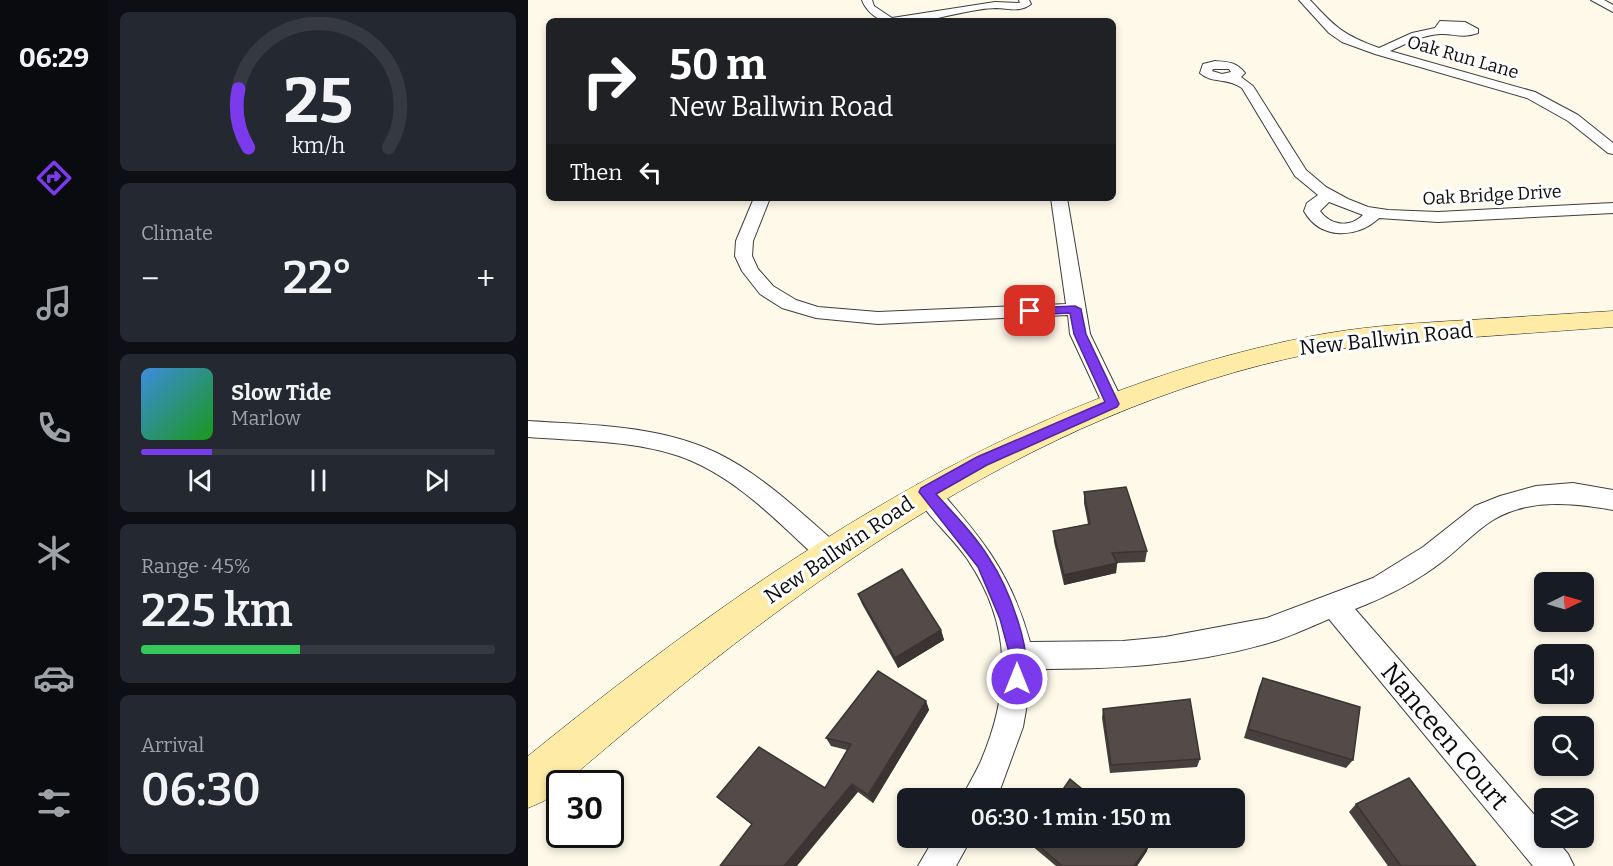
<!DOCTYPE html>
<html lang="en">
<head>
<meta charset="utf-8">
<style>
  body { margin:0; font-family:Bitter,serif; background:#242831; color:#f1f3f6; height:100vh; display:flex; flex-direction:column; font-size:22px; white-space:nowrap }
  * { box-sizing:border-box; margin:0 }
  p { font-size:20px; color:#9ea1a6 }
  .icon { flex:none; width:33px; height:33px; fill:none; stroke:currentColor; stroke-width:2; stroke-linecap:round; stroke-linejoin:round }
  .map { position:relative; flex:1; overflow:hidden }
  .drawer { display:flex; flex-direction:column; gap:12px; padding:12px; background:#0d0f14; width:420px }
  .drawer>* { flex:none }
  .top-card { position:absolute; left:18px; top:18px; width:570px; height:183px; border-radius:9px; box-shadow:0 3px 9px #0003; background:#202124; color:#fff; overflow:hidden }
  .needle { width:39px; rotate:85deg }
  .controls { position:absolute; left:1006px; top:572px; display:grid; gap:12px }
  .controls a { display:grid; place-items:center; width:60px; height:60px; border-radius:9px; background:#171b24; box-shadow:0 3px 9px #0003; font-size:30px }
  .speed { position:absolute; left:18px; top:770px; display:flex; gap:12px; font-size:30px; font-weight:700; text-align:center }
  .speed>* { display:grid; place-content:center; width:78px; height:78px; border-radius:50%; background:#171b24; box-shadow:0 3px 9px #0003; line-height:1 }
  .speed .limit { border:3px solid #111; border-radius:9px; background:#fff; color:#111 }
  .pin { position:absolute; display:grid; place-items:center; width:51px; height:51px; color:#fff; margin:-26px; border-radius:12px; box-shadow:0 3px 9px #0006 }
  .me { position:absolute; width:66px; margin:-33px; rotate:0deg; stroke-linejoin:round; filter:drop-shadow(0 0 4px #0008) }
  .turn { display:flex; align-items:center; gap:21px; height:126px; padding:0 24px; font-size:27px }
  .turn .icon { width:78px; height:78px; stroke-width:2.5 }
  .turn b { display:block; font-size:42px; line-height:51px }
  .then { display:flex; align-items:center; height:57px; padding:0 24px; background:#0003; gap:12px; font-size:22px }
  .big { font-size:45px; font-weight:600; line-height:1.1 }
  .drawer .widget { flex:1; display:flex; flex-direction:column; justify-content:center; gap:9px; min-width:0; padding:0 21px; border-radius:9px; background:#242831 }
  .drawer .dial { align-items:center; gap:0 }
  .dial svg { height:156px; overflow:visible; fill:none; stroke:#363941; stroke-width:7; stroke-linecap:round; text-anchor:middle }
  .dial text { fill:#f1f3f6; stroke:none }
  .song { display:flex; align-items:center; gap:18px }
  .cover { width:72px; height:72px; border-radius:9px; background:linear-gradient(135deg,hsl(210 70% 55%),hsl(120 70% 35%)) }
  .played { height:6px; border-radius:3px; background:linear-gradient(90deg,#7c3aed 20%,#363941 20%) }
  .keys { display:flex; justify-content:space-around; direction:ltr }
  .heat { display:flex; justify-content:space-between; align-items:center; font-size:33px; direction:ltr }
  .charge { height:9px; border-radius:4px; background:linear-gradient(90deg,#34c759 45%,#363941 0) }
  .trip { position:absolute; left:369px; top:788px; width:348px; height:60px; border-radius:9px; background:#171b24; box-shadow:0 3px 9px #0003; font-weight:600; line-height:60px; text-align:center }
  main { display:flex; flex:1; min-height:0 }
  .tab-bar { display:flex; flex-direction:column; width:108px; justify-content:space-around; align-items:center; background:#090b0e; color:#9ea1a6 }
  .tab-bar .icon { width:42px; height:42px }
  .tab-bar .selected { color:#7c3aed }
  .tab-bar b { font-size:27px; color:#f1f3f6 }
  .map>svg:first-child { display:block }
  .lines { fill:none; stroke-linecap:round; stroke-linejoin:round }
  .street-casing { stroke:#3e3e3e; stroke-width:2 }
  .secondary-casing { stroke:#2d2d2d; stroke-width:1 }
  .street { fill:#fff; fill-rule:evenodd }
  .secondary { fill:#feeba6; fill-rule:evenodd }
  .wall { fill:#48403e }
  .shaded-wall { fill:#3b3432 }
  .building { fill:#544b48; stroke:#3b3432; stroke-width:1.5 }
  .route { fill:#7c3aed; stroke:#51269a; stroke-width:1.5 }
  .labels { text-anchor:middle; stroke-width:6; stroke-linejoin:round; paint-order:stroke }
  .far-street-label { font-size:18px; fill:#0b0b0b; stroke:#fff }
  .street-label { font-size:21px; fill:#0b0b0b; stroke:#fff }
  .near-street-label { font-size:26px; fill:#0b0b0b; stroke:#fff }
</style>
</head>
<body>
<main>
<nav class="tab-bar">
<b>06:29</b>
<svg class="icon selected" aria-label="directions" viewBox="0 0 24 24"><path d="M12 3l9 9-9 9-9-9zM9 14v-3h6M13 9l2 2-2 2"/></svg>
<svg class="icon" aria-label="music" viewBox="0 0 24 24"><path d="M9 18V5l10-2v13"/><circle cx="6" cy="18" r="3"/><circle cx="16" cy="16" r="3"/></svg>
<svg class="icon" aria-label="phone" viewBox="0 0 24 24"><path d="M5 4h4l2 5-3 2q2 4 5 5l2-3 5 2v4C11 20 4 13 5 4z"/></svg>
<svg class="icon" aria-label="climate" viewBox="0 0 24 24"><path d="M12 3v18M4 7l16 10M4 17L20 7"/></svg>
<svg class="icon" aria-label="car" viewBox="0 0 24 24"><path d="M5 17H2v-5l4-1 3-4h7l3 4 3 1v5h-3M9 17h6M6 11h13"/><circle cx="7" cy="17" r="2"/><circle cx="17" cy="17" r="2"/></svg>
<svg class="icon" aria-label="filters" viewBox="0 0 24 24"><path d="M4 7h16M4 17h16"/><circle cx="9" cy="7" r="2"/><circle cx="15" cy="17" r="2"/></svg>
</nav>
<section class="drawer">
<div class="widget dial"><svg viewBox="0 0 100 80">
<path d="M14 69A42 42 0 1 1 86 69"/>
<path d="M14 69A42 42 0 0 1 9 39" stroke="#7c3aed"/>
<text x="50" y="56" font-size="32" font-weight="700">25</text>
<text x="50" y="72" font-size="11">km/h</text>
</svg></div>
<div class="widget"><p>Climate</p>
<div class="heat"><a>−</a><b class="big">22°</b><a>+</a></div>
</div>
<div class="widget">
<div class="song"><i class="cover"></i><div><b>Slow Tide</b><p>Marlow</p></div></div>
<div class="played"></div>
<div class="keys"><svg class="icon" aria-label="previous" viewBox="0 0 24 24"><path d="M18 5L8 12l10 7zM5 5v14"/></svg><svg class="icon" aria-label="pause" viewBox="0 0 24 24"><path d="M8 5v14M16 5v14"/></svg><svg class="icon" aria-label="next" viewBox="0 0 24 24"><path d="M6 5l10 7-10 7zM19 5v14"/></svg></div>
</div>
<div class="widget"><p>Range · 45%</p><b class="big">225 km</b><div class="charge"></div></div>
<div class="widget"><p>Arrival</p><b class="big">06:30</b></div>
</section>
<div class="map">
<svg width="1085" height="866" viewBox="0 0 1085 866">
  <rect width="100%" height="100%" fill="#fff9ea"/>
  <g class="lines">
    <defs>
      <path id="street" d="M334,0H344L346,6L364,18L467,2L492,3L491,0H501L503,4C492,13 480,8 468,8C431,9 393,28 357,21C347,19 337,9 334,0Z
        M771,0H782C807,27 815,35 851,48L884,33L907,28L912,21L937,22L950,29V33C933,39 926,33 912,34C894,35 878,44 862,51L1007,92L1050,115L1085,143V154L1080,153L1040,121L999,98L847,54L814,42L801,33Z
        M1063,0H1076L1085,5V12Z
        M687,61C701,62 708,62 717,73L713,77L725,86L778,170L798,187L820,199L840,207L860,210L910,212L1085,203V213L910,222L851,218C829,239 792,240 776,211L779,203L790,195L767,176L714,88C698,77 684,84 672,73L675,64ZM685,69H701L703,72L694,74L684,71ZM801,202L835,215C822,228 803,226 792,211Z
        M226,198H242L225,241L224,256L230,269L245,286L268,300L290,307L350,312L538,304L523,198H539L562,334L596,404L593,409L585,412L577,409L542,334L540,315L350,324L288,318L254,308L232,294L214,271L207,256L208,241Z
        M0,421C63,425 131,425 189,453C234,475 271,511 309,544L313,552L309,560L300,563L291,560C249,521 206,475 151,456C103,440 50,441 0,437Z
        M398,482L407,485C453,537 483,573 502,642L595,641L637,637L739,618L845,578L895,547L947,506L972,496L1008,486L1045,483L1085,490V510C1046,503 1001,498 965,520C947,531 932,548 915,561C888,582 858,597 827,609L1017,827V837H1026L1040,854L1046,866H1005L801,619C780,628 759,638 737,644C658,666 586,669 505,669L495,727L469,798H434C440,785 447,774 453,761C483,690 484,626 440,560C424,536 399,517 386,492L389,485Z
        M407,837H444L428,866H390Z"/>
      <path id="secondary" d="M1085,311V327C1030,331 975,335 920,339C875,342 830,345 786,353C496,411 256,595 37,783H32V788L16,801L0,808V756C233,567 485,394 784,336C830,327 876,324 922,321C977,318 1031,314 1085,311Z"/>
    </defs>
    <!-- street casing -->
    <use href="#street" class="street-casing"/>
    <!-- secondary casing -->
    <use href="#secondary" class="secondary-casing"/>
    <!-- street -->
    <use href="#street" class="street"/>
    <!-- secondary -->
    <use href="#secondary" class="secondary"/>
  </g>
  <!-- wall -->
  <path class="wall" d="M556,492L619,551L617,562L589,563L588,573L536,585L526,542L525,531L560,524L556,503Z
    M330,594L413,630L416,640L370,668L334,604Z
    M735,678L825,760L818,768L716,738L731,687Z
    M398,701L401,710L345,803L330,792L223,824L189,797L297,788L319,750L303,746L298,738Z
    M575,709L672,759L669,767L582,773L574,718Z
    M828,804L948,866H860L821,812Z
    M502,838L619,851L609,866H528L503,845Z"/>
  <!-- shaded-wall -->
  <path class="shaded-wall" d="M589,563L588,573L536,585V575Z
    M413,630L416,640L370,668L367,658Z
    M398,701L401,710L345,803L340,795Z
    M324,784L330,792L269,866H256Z
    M621,845L619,851L609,866H606Z"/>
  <!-- building -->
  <path class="building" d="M598,487L619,551L584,553L589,563L536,575L525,531L562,524L556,492Z
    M374,569L413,630L367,658L330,594Z
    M350,671L398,701L340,795L324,784L256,866H192L224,824L189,797L231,747L297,788L323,744L298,738Z
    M735,678L832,707L825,760L720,729Z
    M662,699L672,759L583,765L575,709Z
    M881,778L948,866H873L828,804Z
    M542,779L565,798H529Z
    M503,837H612L621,845L606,866H534L502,838Z"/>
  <!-- route -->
  <path class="route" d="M547,306L553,309L558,334L591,404L589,407L459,465L408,494C426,514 447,535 461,558C479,585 508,654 495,685L489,687L482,685L480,679L482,656L472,619L450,567L391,492L393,488L449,457L577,402L546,334L542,313L502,315L496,311L502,308Z"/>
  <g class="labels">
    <!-- far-street labels -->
    <g class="far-street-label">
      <text transform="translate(935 57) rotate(16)" y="6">Oak Run Lane</text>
      <text transform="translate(964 195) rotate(-3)" y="6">Oak Bridge Drive</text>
    </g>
    <!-- street labels -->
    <g class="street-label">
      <text transform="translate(858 339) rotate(-6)" y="7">New Ballwin Road</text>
      <text transform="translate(311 550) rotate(-34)" y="7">New Ballwin Road</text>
    </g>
    <!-- near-street labels -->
    <g class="near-street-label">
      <text transform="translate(917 736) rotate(50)" y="9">Nanceen Court</text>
    </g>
  </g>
</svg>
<div class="controls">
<a><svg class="needle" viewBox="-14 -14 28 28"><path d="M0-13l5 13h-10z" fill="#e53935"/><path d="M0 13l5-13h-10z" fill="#9ea1a6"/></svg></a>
<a><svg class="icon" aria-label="sound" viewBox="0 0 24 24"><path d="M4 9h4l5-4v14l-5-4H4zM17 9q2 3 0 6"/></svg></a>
<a><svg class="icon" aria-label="search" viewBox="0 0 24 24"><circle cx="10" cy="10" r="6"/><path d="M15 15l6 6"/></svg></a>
<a><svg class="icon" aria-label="layers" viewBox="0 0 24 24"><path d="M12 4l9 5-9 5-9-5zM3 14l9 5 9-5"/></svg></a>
</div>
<div class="speed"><div class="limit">30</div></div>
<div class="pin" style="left:502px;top:311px;background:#d93025"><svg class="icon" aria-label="arrive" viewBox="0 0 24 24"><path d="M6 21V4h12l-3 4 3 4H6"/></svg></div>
<svg class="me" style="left:489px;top:679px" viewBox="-20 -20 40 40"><circle r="17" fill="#7c3aed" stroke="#fff" stroke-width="3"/><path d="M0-11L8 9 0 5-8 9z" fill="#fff"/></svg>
<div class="trip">06:30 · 1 min · 150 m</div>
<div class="top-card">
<div class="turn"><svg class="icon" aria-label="right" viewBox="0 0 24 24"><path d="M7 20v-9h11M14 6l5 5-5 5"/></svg><div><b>50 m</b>New Ballwin Road</div></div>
<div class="then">Then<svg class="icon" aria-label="left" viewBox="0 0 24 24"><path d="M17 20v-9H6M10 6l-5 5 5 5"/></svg></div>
</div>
</div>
</main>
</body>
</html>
